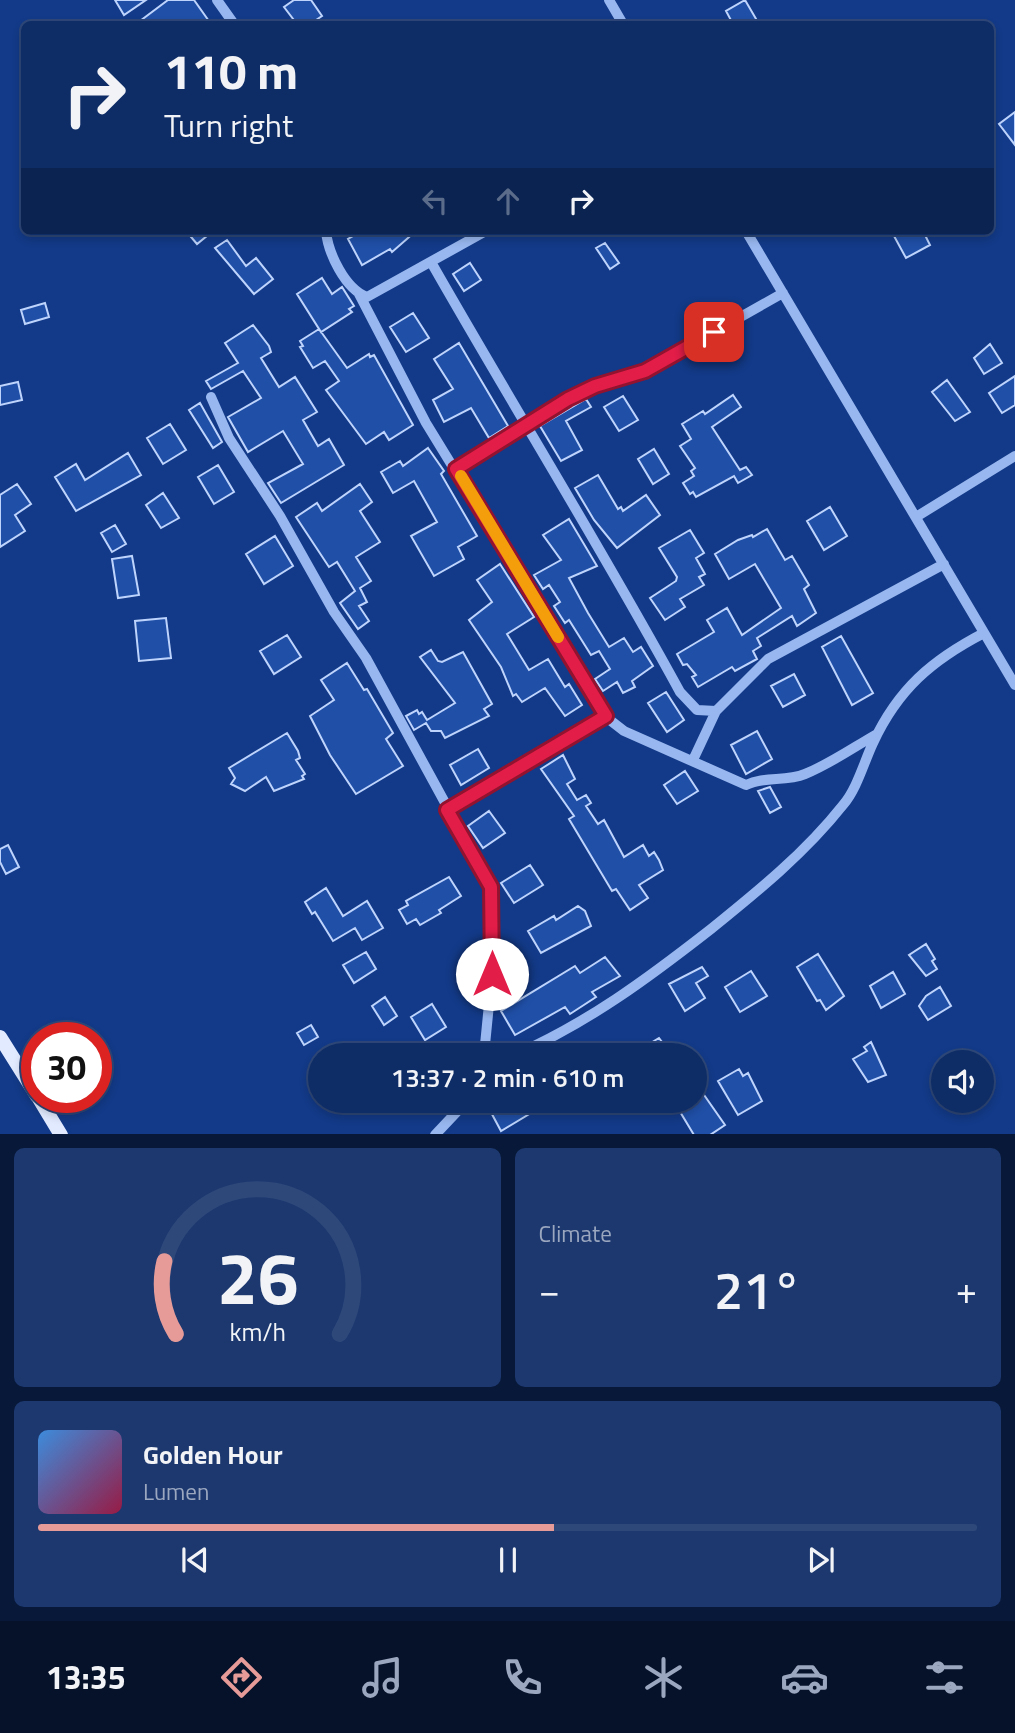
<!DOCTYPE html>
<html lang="en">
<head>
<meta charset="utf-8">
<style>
  body { margin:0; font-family:"Titillium Web",sans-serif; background:#1c386f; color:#f1f3f6; height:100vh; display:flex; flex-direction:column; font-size:26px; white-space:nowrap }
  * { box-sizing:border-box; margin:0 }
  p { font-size:23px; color:#9ba7bf }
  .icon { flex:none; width:38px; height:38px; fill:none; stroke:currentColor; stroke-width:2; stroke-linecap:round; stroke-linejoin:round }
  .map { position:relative; height:1134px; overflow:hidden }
  .side { display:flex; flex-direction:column; gap:14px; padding:14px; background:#081838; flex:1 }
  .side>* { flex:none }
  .top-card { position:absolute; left:21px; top:21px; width:973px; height:214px; border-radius:10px; box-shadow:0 4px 10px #0003,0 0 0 2px #2e487a; background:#0e2c66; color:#f1f3f6; overflow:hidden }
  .buttons { position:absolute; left:931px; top:1050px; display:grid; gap:14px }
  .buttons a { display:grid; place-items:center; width:63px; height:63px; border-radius:50%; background:#0e2c66; box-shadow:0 4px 10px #0003,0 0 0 2px #2e487a; font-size:35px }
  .speed { position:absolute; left:21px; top:1022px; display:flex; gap:14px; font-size:35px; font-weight:700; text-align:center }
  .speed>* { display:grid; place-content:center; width:91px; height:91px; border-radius:50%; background:#0e2c66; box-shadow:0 4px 10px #0003,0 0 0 2px #2e487a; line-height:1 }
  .speed .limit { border:10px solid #d22; background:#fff; color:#111 }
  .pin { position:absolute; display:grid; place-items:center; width:60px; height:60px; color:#fff; margin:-30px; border-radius:14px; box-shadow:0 4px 10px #0006 }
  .me { position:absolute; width:77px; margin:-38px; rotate:0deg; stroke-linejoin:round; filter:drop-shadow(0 0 5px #0008) }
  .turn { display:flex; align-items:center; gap:24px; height:147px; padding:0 28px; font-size:32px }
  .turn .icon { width:91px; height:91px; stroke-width:2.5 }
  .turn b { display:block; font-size:49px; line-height:60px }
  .lanes { display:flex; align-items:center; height:66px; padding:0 28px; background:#0003; justify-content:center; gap:35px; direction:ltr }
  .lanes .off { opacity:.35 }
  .big { font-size:52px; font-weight:600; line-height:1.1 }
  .side .card { flex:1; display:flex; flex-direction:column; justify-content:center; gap:10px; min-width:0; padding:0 24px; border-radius:10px; background:#1c386f }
  .side .dial { align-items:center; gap:0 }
  .dial svg { height:182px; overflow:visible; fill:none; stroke:#2e487a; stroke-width:7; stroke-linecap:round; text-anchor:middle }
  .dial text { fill:#f1f3f6; stroke:none }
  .song { display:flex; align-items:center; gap:21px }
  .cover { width:84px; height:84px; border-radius:10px; background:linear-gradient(135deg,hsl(210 70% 55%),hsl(340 70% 35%)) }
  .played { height:7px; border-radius:4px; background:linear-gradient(90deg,#e69b98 55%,#2e487a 55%) }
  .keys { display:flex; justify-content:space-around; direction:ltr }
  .heat { display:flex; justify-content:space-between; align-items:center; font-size:38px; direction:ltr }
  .side .tiles { flex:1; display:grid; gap:14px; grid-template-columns:1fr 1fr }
  .card:last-child { grid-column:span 2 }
  .trip { position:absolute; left:308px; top:1043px; width:399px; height:70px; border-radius:35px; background:#0e2c66; box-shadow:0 4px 10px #0003,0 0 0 2px #2e487a; font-weight:600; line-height:70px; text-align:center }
  .dock { display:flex; height:112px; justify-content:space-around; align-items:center; background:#061229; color:#9ba7bf }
  .dock .icon { width:49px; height:49px }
  .dock .current { color:#e69b98 }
  .dock b { font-size:32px; color:#f1f3f6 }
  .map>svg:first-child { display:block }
  .building { fill:#204fa7; stroke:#bed4fc; stroke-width:2 }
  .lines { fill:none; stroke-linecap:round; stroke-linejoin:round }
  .minor { stroke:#98b7f0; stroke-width:10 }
  .major { stroke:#e1eaff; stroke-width:14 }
  .route-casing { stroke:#92132f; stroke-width:18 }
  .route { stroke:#e11d48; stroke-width:12 }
  .slow { stroke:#f59e0b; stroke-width:12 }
</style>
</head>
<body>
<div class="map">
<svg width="1015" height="1135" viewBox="0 0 1015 1135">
  <rect width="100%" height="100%" fill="#133a88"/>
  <!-- building -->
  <path class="building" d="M115,0H146L124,15Z
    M168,0H194L211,24H136Z
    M294,0H311L322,16L310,24H297L284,7Z
    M745,0L759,24H733L726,11Z
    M1015,112V145L999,124Z
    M186,231H213L197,244Z
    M362,231H416L392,252L390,249L362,265L348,239Z
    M896,231H923L930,245L906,258L894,236L898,234Z
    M227,240L246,266L256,258L273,279L254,294L215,248Z
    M605,243L619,263L610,269L596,248Z
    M470,263L481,280L464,291L453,274Z
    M322,278L332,294L342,287L354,306L349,309L352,312L321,332L297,294Z
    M45,303L49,317L25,324L21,310Z
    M413,313L429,338L406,352L390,327Z
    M253,325L269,346L271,352L261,358L279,387L295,377L317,412L303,420L318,446L329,439L344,465L281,503L268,483L303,464L283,431L248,452L228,417L261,398L243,371L211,389L206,381L238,363L225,343Z
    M319,329L347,368L369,354L370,357L374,355L413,425L389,440L384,432L366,444L326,390L339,381L325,361L313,368L300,347L303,346L300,341Z
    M459,343L508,426L489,438L471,408L444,422L433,400L453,389L434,359Z
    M990,344L1002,363L984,374L974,358Z
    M1015,376V405L1002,413L989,393Z
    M947,380L970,412L955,421L932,392Z
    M18,382L22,400L0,405V386Z
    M733,395L741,407L712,427L740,470L746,467L752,475L738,483L734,476L696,497L693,492L690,494L683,483L694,476L691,471L695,468L680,446L691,439L682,424L703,411L705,414Z
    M623,396L638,420L619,431L604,407Z
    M586,399L591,407L566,421L582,450L561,461L540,426Z
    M200,403L222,442L213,448L189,410Z
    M170,424L186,450L163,464L147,438Z
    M428,448L444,471L441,474L477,536L458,547L464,559L434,576L411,536L437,522L414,481L393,493L381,472L400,461L403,466Z
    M654,449L669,474L653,484L638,459Z
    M128,453L141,475L76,511L55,477L76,464L85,480Z
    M218,465L234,492L214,504L198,477Z
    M598,475L618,509L621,507L623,511L646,495L660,515L617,548L594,520L575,488Z
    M17,484L31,504L15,515L25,531L0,547V495Z
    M360,484L372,502L360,511L380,542L356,557L371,581L360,588L367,602L359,606L369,621L358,629L340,603L355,591L337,562L329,567L296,517L317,503L322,511Z
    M163,493L179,518L161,528L146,505Z
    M830,507L847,536L824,550L807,521Z
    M569,519L597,566L569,578L588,613L609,647L624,638L633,652L641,647L653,666L632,681L635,687L623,693L617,682L603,691L595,679L610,669L599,651L591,655L569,620L565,623L554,606L560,602L549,585L543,589L534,575L561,560L543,535Z
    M115,525L126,544L112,552L101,533Z
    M767,529L785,560L792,556L809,585L804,589L816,613L797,626L792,616L757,638L761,646L753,651L757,659L735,671L732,667L698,687L692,677L696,675L687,664L683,665L677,654L714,632L707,620L727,608L742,635L781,608L755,564L729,579L715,554L738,540L752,535L753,537Z
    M690,530L704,553L696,558L705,574L699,577L704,585L680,599L685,607L665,620L650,598L676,581L677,577L659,548Z
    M275,536L293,566L264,584L246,554Z
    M132,556L139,595L118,598L112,559Z
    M500,564L534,617L507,634L529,670L548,659L565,687L569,684L582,705L565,716L545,688L522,702L516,694L513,696L501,667L469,620L492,602L477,580Z
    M166,618L171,658L139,661L135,621Z
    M287,635L301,657L274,674L260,651Z
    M841,636L873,693L852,705L822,647Z
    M431,650L438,661L442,662L463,652L492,704L484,709L489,716L445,738L441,731H431L426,723L414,730L406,716L417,710L419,714L422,712L427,720L455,703L420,657Z
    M347,663L364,690L367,689L393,733L386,739L403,766L356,794L330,755L310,716L334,700L321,680Z
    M794,674L805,695L783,707L771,686Z
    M666,692L684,720L667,732L648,703Z
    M757,731L772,759L746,774L731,745Z
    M287,733L298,751L300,758L296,760L305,774L302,776L304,779L274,791L266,777L245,791L231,784L235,778L229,768Z
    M478,749L489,768L461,785L450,765Z
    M563,755L575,779L567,784L577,800L586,795L591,803L586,806L598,824L604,820L624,857L643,845L649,856L654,852L659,860L663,870L639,885L648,898L630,910L616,889L612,891L569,819L574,816L541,769Z
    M685,771L698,791L677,804L664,785Z
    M770,787L781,807L770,813L758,791Z
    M489,811L505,833L483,848L468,826Z
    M8,845L19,867L6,874L0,862V849Z
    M530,865L543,885L514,903L501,883Z
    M449,877L461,896L439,910L441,913L420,925L416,919L407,924L399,910L408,905L406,901Z
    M326,888L343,916L367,901L383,928L362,940L355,928L333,941L315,912L312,914L305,902Z
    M578,906L585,911L591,926L541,953L528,931L554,916L556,920Z
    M926,944L935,959L932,961L937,969L926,976L909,955Z
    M366,952L376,969L354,983L343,965Z
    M818,954L844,996L826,1010L820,1000L817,1001L797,967Z
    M605,957L620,976L592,992L596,997L570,1014L565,1007L515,1035L501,1011L575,966L580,973Z
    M702,967L708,976L696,983L705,998L685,1011L669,984Z
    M751,971L767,996L740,1012L725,987Z
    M893,972L905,994L881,1008L870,986Z
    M940,987L951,1006L928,1020L919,1006L926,996Z
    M385,997L397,1016L384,1025L372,1006Z
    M432,1004L446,1027L425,1040L411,1017Z
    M311,1025L318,1037L304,1045L297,1033Z
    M659,1038L672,1055H638L651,1047L649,1044Z
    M871,1042L886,1075L868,1082L853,1059L867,1051L864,1047Z
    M739,1069L743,1076L748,1073L762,1101L738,1115L718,1081Z
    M702,1092L725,1125L710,1135H694L679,1110L695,1101V1096Z
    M491,1101H537L541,1107L501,1131L486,1103Z"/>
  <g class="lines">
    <!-- minor -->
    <path class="minor" d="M217,0L234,24
      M609,0L623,24
      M326,231C328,253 345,289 367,297L486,231
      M746,231L1015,685
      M431,262C513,406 601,547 680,692L697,710L716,711L768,659L944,564
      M359,294L426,423L606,717L624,731L746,785C765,776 785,782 805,774C830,764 854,747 877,734
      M211,397L229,438L280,516L334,612L366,658L491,887L492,974L484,1055
      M456,469L568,399L595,386L645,371L783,293
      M916,517L1015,456
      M693,760L716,711
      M447,810L606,717
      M515,1055C589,1022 647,979 711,929C758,891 805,853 843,805C857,789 864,762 873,743C898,689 932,660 984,633
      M435,1135L467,1101"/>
    <!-- major -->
    <path class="major" d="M0,1037L37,1096
      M38,1097L61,1135"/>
  </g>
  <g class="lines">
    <defs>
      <path id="route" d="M492,974L491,887L447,810L606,716L456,469L568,399L595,386L645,371L714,332"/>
    </defs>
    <!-- route casing -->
    <use href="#route" class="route-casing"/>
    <!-- route -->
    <use href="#route" class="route"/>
    <!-- slow -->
    <path class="slow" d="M461,476L558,637"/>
  </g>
</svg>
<div class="buttons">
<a><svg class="icon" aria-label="sound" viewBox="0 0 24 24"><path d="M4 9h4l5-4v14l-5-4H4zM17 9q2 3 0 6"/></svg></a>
</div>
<div class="speed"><div class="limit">30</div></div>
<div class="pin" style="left:714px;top:332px;background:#d93025"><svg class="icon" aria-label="arrive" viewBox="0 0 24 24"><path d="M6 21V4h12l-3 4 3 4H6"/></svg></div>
<svg class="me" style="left:492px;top:974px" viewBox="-20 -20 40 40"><circle r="19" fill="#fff"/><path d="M0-13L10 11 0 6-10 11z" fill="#e11d48"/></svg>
<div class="trip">13:37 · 2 min · 610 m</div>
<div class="top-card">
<div class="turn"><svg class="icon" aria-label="right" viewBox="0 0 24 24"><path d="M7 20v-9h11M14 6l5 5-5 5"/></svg><div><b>110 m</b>Turn right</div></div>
<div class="lanes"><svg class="icon off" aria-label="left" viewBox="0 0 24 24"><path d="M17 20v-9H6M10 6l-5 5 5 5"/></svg><svg class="icon off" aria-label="ahead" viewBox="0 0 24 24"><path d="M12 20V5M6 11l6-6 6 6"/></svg><svg class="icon" aria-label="right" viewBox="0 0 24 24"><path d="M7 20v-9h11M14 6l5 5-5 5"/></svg></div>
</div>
</div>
<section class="side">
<div class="tiles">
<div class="card dial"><svg viewBox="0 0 100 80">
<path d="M14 69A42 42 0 1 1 86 69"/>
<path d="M14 69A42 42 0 0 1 9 37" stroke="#e69b98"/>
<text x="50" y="56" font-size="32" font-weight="700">26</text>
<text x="50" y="72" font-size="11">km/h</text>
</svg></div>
<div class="card"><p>Climate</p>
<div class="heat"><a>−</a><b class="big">21°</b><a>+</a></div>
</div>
<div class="card">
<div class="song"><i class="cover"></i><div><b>Golden Hour</b><p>Lumen</p></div></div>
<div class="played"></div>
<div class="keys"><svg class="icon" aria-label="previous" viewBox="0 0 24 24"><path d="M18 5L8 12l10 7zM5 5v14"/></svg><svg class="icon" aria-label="pause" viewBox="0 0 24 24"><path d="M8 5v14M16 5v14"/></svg><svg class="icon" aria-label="next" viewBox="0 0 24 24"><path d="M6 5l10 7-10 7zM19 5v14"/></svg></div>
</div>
</div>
</section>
<nav class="dock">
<b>13:35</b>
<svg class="icon current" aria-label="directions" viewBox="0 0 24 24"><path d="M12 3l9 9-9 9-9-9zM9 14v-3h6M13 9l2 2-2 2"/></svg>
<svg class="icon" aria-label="music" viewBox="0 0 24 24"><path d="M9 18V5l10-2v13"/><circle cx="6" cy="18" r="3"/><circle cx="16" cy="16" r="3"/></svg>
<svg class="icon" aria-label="phone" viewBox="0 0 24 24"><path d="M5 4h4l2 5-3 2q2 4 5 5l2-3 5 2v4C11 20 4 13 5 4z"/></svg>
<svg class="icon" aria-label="climate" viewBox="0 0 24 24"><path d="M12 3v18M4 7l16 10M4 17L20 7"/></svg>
<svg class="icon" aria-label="car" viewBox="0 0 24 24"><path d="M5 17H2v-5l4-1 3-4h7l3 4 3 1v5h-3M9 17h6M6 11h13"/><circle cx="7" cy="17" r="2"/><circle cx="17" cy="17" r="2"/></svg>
<svg class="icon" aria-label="filters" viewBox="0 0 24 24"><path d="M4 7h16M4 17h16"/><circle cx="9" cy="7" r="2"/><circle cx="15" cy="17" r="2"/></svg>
</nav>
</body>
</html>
